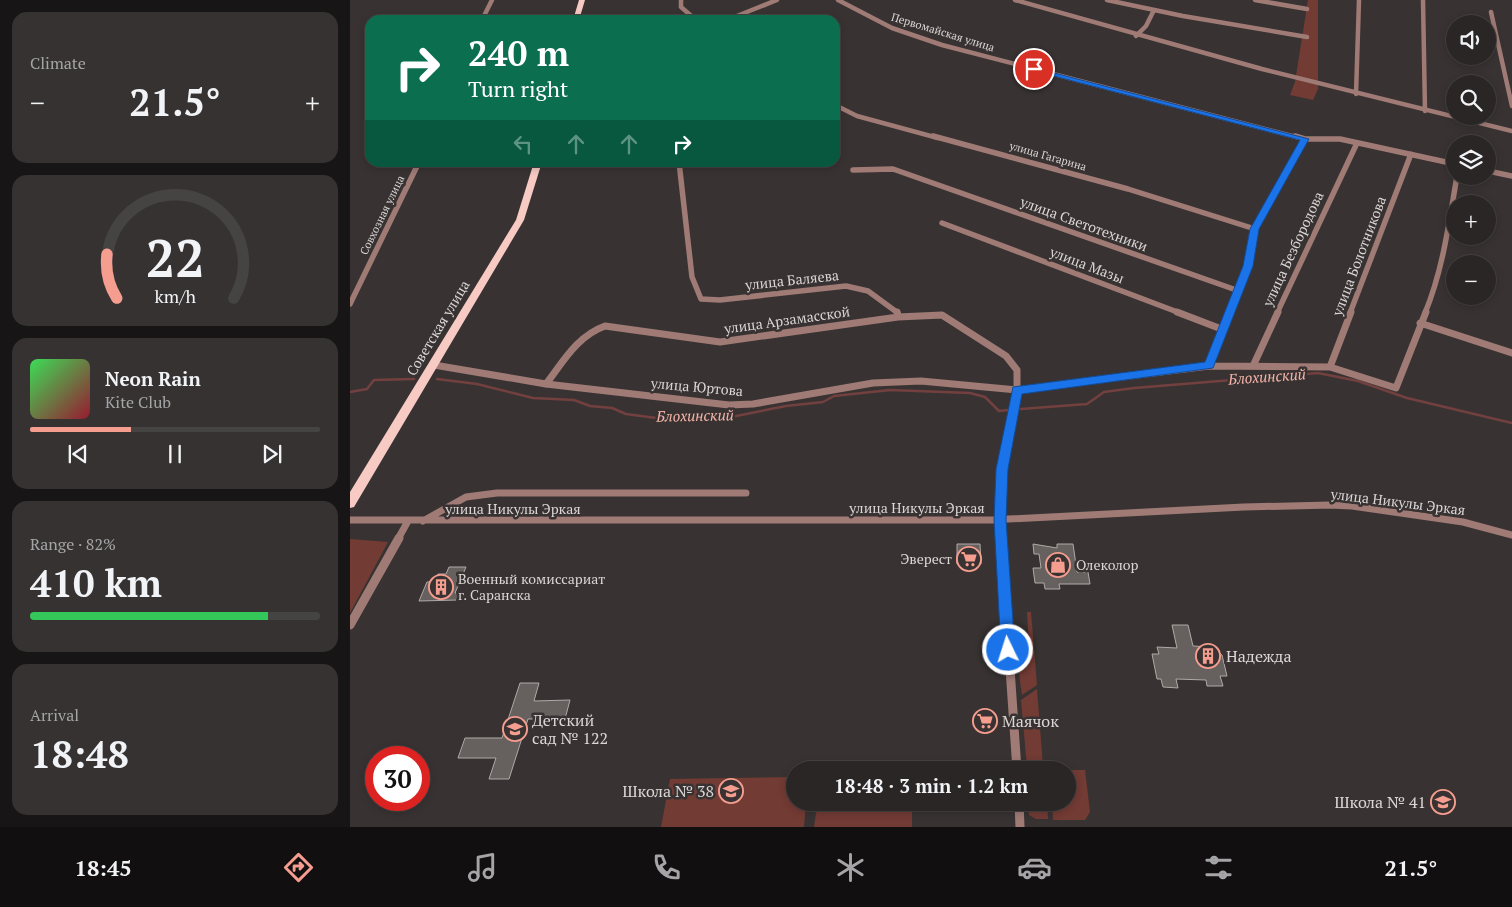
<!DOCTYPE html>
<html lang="en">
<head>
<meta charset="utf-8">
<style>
  body { margin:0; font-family:"PT Serif",serif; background:#363232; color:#f1f3f6; height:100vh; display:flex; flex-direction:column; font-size:19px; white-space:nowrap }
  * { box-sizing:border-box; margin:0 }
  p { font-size:16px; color:#a5a5a7 }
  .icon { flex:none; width:28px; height:28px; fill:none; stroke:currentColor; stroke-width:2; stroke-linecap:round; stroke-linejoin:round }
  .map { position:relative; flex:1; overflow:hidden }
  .sheet { display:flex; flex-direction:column; gap:12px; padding:12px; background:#171515; width:350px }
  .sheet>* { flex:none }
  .banner { position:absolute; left:15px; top:15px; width:475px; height:152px; border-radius:15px; box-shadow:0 2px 8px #0003,0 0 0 1px #464343; background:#0b6e4f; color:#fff; overflow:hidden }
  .tools { position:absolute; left:1096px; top:15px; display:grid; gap:10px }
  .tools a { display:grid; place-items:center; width:50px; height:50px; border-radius:50%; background:#2a2626; box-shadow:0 2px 8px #0003,0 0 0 1px #464343; font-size:25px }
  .speed { position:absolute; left:15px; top:746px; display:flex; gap:10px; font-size:25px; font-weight:700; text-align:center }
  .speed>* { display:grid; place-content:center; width:65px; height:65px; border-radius:50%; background:#2a2626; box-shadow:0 2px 8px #0003,0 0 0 1px #464343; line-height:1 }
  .speed .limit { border:8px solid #d22; background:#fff; color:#111 }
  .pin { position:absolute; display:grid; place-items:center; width:42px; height:42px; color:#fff; margin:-21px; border:2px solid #fff; border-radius:50%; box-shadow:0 1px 5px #0007 }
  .me { position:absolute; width:55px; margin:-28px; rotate:356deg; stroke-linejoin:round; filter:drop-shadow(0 0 4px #0008) }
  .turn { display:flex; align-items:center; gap:18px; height:105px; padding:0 20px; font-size:22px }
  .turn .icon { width:65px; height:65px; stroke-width:2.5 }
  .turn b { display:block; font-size:35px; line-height:42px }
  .lanes { display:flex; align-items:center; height:48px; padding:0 20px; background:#0003; justify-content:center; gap:25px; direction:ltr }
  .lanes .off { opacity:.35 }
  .big { font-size:38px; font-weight:700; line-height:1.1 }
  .sheet .card { flex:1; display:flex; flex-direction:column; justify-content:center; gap:8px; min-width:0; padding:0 18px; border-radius:15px; background:#363232 }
  .sheet .dial { align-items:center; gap:0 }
  .dial svg { height:130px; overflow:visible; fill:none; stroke:#464343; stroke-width:7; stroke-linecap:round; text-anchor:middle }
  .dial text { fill:#f1f3f6; stroke:none }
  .song { display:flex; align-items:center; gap:15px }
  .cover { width:60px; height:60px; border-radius:8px; background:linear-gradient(135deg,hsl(130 70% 55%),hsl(350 70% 35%)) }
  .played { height:5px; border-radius:2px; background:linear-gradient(90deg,#f59d8f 35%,#464343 35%) }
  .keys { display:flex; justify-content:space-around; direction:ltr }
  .heat { display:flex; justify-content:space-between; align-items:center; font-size:28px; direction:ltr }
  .charge { height:8px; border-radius:4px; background:linear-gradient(90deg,#34c759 82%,#464343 0) }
  .trip { position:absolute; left:436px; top:761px; width:290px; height:50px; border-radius:25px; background:#2a2626; box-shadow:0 2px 8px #0003,0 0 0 1px #464343; font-weight:700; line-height:50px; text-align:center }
  .dock { display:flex; height:80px; justify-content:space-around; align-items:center; background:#110f0f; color:#a5a5a7 }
  .dock .icon { width:35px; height:35px }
  .dock .selected { color:#f59d8f }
  .dock b { font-size:22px; color:#f1f3f6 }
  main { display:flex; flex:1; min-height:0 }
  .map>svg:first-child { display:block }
  .green { fill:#723b34 }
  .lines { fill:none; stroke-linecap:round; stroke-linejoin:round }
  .stream { stroke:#734040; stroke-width:2.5 }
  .building { fill:#66605f; stroke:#b0a9a8 }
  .minor-far3 { stroke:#a07b76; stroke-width:4.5 }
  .minor-far2 { stroke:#a07b76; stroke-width:5.5 }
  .minor-far1 { stroke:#a07b76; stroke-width:7 }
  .minor { stroke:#a07b76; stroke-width:9 }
  .primary { fill:#f7cac3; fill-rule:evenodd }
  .route { fill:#1a73e8; stroke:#114b97 }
  .labels { text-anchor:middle; stroke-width:5; stroke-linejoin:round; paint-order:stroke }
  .far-street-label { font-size:11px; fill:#dad7d6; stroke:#383332 }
  .street-label { font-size:14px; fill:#dad7d6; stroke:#383332 }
  .poi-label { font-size:14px; fill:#dad7d6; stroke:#383332; text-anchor:start }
  .water-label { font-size:15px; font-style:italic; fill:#f5b3a8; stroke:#383332 }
  .near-poi-label { font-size:16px; fill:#dad7d6; stroke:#383332; text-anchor:start }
</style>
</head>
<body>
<main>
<section class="sheet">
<div class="card"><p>Climate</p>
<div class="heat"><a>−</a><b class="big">21.5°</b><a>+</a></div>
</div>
<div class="card dial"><svg viewBox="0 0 100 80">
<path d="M14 69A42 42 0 1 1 86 69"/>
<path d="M14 69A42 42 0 0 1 8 42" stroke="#f59d8f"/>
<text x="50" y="56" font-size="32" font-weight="700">22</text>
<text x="50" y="72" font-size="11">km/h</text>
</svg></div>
<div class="card">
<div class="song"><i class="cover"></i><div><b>Neon Rain</b><p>Kite Club</p></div></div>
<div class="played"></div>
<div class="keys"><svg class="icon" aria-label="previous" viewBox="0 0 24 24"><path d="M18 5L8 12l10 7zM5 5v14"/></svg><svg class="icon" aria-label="pause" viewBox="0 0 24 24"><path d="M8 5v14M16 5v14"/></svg><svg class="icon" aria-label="next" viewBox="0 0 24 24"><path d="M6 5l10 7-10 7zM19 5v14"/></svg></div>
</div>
<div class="card"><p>Range · 82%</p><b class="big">410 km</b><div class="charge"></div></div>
<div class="card"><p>Arrival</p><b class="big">18:48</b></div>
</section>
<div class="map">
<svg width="1162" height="827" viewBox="0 0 1162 827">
  <rect width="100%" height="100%" fill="#383332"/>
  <!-- green -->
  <path class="green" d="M958,0H968V89L963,100L940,95L945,82Z
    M0,539L38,542L0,613Z
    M677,612H681L687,685L672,695C670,678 664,659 679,647Z
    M687,689L693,766L677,767L671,700Z
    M718,770H735L740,812L735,820H703L702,803L718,802Z
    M445,777V802L456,803L454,827H311L320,779Z
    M475,803H557L562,809V827H464L466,813Z
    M678,803H697L698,819H686L679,815Z"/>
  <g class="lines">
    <!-- stream -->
    <path class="stream" d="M87,379L127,384L183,398L224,400L240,406L262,408L276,414L306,418L369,413L381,417L436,406L473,402L484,396L540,390L620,393L635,397L649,411L658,410
      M0,392L17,389L24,380L64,379
      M671,409L737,404L754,392L784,388L968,373L1008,381L1057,398L1162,423"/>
  </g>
  <!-- building -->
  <path class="building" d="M607,544H630L631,564H607Z
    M683,544L707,548V544H723L727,572H738L740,584H709L710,589H695L694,583H685L683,568H691L689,554H684Z
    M99,567H116L105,593H111L108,600L69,601L77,582H85L88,574H96Z
    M822,625H838L843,646L861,647L872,655L877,676H870L873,686H857L856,680L826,679L828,688L813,687L811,679H807L802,654H809L807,647L827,648Z
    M170,683H189L184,701L220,700L215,719H178L159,779H139L146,758H108L115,738H152Z"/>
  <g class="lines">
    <!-- minor-far3 -->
    <path class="minor-far3" d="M331,0V7L346,20
      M488,0L542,28L592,45L950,138
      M665,0L912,69L1162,131
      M757,0L833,16L957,37
      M905,0L957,9
      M1073,0L1075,111
      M1141,12L1162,106
      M132,20L142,0
      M377,20L427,0
      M786,36L796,26L804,10
      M1006,94L1009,0
      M485,105L507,116L588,138"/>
    <!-- minor-far2 -->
    <path class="minor-far2" d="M583,136L778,189L905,229
      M945,136L955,139H990L1105,164
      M329,162L342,277L351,299L370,300L496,286L518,291L548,313
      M503,170L543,169L889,291
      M1138,171L1162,176
      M592,223L830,313
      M0,304L69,162
      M879,313L898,266L905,229L955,139
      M927,313L1007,143
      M1000,313L1061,154
      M1075,313C1093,270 1099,222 1107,176"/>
    <!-- minor-far1 -->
    <path class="minor-far1" d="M547,312L548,317
      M827,312L874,330
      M1070,323L1162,353
      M84,365L196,384L379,405L403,404L523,383L571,381L667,390L859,366L980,367L1046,388L1076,312
      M859,366L880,312
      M903,366L928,312
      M980,367L1001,312
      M196,384C213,362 227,336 255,326L370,342L548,317L592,315L656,356L667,370V390L652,469L651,539
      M0,520H640L894,507L980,505L1002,506L1113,522L1162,535
      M73,521L116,497L147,493H396
      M48,539L58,521"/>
    <!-- minor -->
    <path class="minor" d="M651,538L667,770
      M0,625L49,538
      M669,802L670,827"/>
    <!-- primary -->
    <path class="primary" d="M229,0H235L229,20H223Z
      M184,162H192L174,220L4,507L0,508V492L166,220Z"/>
  </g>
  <!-- route -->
  <path class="route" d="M681,67L959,139L909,229L903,266L863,368L672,394L658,469L656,520L665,650L663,655L658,657L653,655L651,650L644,520L646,469L663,387L855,362L893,266L900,229L950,140L681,70Z"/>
  <!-- icons -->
  <defs>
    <symbol id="supermarket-ring" viewBox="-11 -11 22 22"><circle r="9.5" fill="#383332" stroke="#f59d8f" stroke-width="1.5"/><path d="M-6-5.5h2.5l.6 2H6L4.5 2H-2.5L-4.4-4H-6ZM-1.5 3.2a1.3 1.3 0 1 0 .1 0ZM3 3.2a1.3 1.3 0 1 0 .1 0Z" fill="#f59d8f"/></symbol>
    <symbol id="shop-ring" viewBox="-11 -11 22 22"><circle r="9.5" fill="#383332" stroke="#f59d8f" stroke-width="1.5"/><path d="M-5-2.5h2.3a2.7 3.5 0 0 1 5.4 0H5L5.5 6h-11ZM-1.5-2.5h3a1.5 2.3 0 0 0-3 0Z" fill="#f59d8f"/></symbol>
    <symbol id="building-ring" viewBox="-11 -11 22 22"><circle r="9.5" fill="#383332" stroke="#f59d8f" stroke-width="1.5"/><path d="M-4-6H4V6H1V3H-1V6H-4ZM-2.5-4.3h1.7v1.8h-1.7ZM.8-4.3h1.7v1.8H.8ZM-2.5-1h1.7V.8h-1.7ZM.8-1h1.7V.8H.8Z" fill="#f59d8f"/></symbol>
    <symbol id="school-ring" viewBox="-11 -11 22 22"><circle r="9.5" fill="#383332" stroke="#f59d8f" stroke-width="1.5"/><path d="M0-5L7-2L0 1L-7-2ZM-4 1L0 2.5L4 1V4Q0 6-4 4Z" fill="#f59d8f"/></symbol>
  </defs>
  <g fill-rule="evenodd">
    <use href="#supermarket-ring" x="605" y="545" width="28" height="28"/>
    <use href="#shop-ring" x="694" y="551" width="28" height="28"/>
    <use href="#building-ring" x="77" y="573" width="28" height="28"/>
    <use href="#building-ring" x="844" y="642" width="28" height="28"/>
    <use href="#supermarket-ring" x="621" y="707" width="28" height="28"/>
    <use href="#school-ring" x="151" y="715" width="28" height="28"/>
    <use href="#school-ring" x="367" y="777" width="28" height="28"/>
    <use href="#school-ring" x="1079" y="788" width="28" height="28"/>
  </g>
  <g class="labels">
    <!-- far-street labels -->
    <g class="far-street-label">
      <text transform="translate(593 32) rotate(17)" y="4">Первомайская улица</text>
      <text transform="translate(698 156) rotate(16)" y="4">улица Гагарина</text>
      <text transform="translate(32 215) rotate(-64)" y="4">Совхозная улица</text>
    </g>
    <!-- street labels -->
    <g class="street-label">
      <text transform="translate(734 224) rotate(20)" y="5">улица Светотехники</text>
      <text transform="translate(943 249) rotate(-65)" y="5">улица Безбородова</text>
      <text transform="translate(1009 256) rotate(-69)" y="5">улица Болотникова</text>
      <text transform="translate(737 265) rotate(21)" y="5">улица Мазы</text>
      <text transform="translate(442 280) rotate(-6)" y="5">улица Баляева</text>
      <text transform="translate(437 320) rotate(-8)" y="5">улица Арзамасской</text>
      <text transform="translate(88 328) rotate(-59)" y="5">Советская улица</text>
      <text transform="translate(347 387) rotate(5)" y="5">улица Юртова</text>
      <text transform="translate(1048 502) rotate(7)" y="5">улица Никулы Эркая</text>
      <text x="567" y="513">улица Никулы Эркая</text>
      <text x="163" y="514">улица Никулы Эркая</text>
    </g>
    <!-- poi labels -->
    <g class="poi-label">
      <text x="602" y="564" text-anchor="end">Эверест</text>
      <text x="726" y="570">Олеколор</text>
      <text x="108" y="584">Военный комиссариат<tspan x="108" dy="16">г. Саранска</tspan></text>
    </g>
    <!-- water labels -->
    <g class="water-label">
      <text transform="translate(917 377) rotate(-4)" y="5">Блохинский</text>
      <text transform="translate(345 416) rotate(-1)" y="5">Блохинский</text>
    </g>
    <!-- near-poi labels -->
    <g class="near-poi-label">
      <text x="876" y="662">Надежда</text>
      <text x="182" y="726">Детский<tspan x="182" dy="18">сад № 122</tspan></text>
      <text x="652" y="727">Маячок</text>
      <text x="364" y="797" text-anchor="end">Школа № 38</text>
      <text x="1076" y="808" text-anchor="end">Школа № 41</text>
    </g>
  </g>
</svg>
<div class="tools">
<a><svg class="icon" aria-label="sound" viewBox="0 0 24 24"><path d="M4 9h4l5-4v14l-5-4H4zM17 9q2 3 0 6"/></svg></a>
<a><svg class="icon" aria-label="search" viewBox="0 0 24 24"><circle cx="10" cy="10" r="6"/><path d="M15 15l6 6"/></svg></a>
<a><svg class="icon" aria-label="layers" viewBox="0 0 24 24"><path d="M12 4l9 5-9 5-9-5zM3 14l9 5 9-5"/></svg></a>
<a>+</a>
<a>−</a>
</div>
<div class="speed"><div class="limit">30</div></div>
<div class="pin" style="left:684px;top:69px;background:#d93025"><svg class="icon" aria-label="arrive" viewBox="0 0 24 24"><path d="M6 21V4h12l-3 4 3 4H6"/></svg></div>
<svg class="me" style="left:658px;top:650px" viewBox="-20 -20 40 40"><circle r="17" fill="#1a73e8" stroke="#fff" stroke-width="3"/><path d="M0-11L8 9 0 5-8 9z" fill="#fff"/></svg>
<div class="trip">18:48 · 3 min · 1.2 km</div>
<div class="banner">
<div class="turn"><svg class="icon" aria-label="right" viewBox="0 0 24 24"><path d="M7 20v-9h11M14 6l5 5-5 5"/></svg><div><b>240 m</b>Turn right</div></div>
<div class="lanes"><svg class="icon off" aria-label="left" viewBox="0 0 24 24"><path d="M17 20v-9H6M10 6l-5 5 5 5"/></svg><svg class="icon off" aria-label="ahead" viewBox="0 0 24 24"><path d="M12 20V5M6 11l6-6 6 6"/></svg><svg class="icon off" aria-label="ahead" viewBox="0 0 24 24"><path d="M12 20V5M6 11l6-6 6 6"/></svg><svg class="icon" aria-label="right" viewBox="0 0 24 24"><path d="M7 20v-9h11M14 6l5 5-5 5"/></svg></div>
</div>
</div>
</main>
<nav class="dock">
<b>18:45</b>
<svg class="icon selected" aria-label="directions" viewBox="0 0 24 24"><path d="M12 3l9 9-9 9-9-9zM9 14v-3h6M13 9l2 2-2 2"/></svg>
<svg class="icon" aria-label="music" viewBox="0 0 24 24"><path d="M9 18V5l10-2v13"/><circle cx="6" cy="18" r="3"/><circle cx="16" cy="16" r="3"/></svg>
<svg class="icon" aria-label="phone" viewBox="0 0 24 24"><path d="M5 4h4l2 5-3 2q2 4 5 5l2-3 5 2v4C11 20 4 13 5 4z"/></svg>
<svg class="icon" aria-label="climate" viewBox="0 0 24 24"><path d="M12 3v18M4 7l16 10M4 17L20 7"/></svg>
<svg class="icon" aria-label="car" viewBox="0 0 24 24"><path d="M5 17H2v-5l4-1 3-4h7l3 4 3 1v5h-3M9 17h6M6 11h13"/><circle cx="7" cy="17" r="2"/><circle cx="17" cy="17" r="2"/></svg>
<svg class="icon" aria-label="filters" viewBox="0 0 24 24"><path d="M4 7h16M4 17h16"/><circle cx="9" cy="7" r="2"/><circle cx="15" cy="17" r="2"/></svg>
<b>21.5°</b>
</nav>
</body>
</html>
